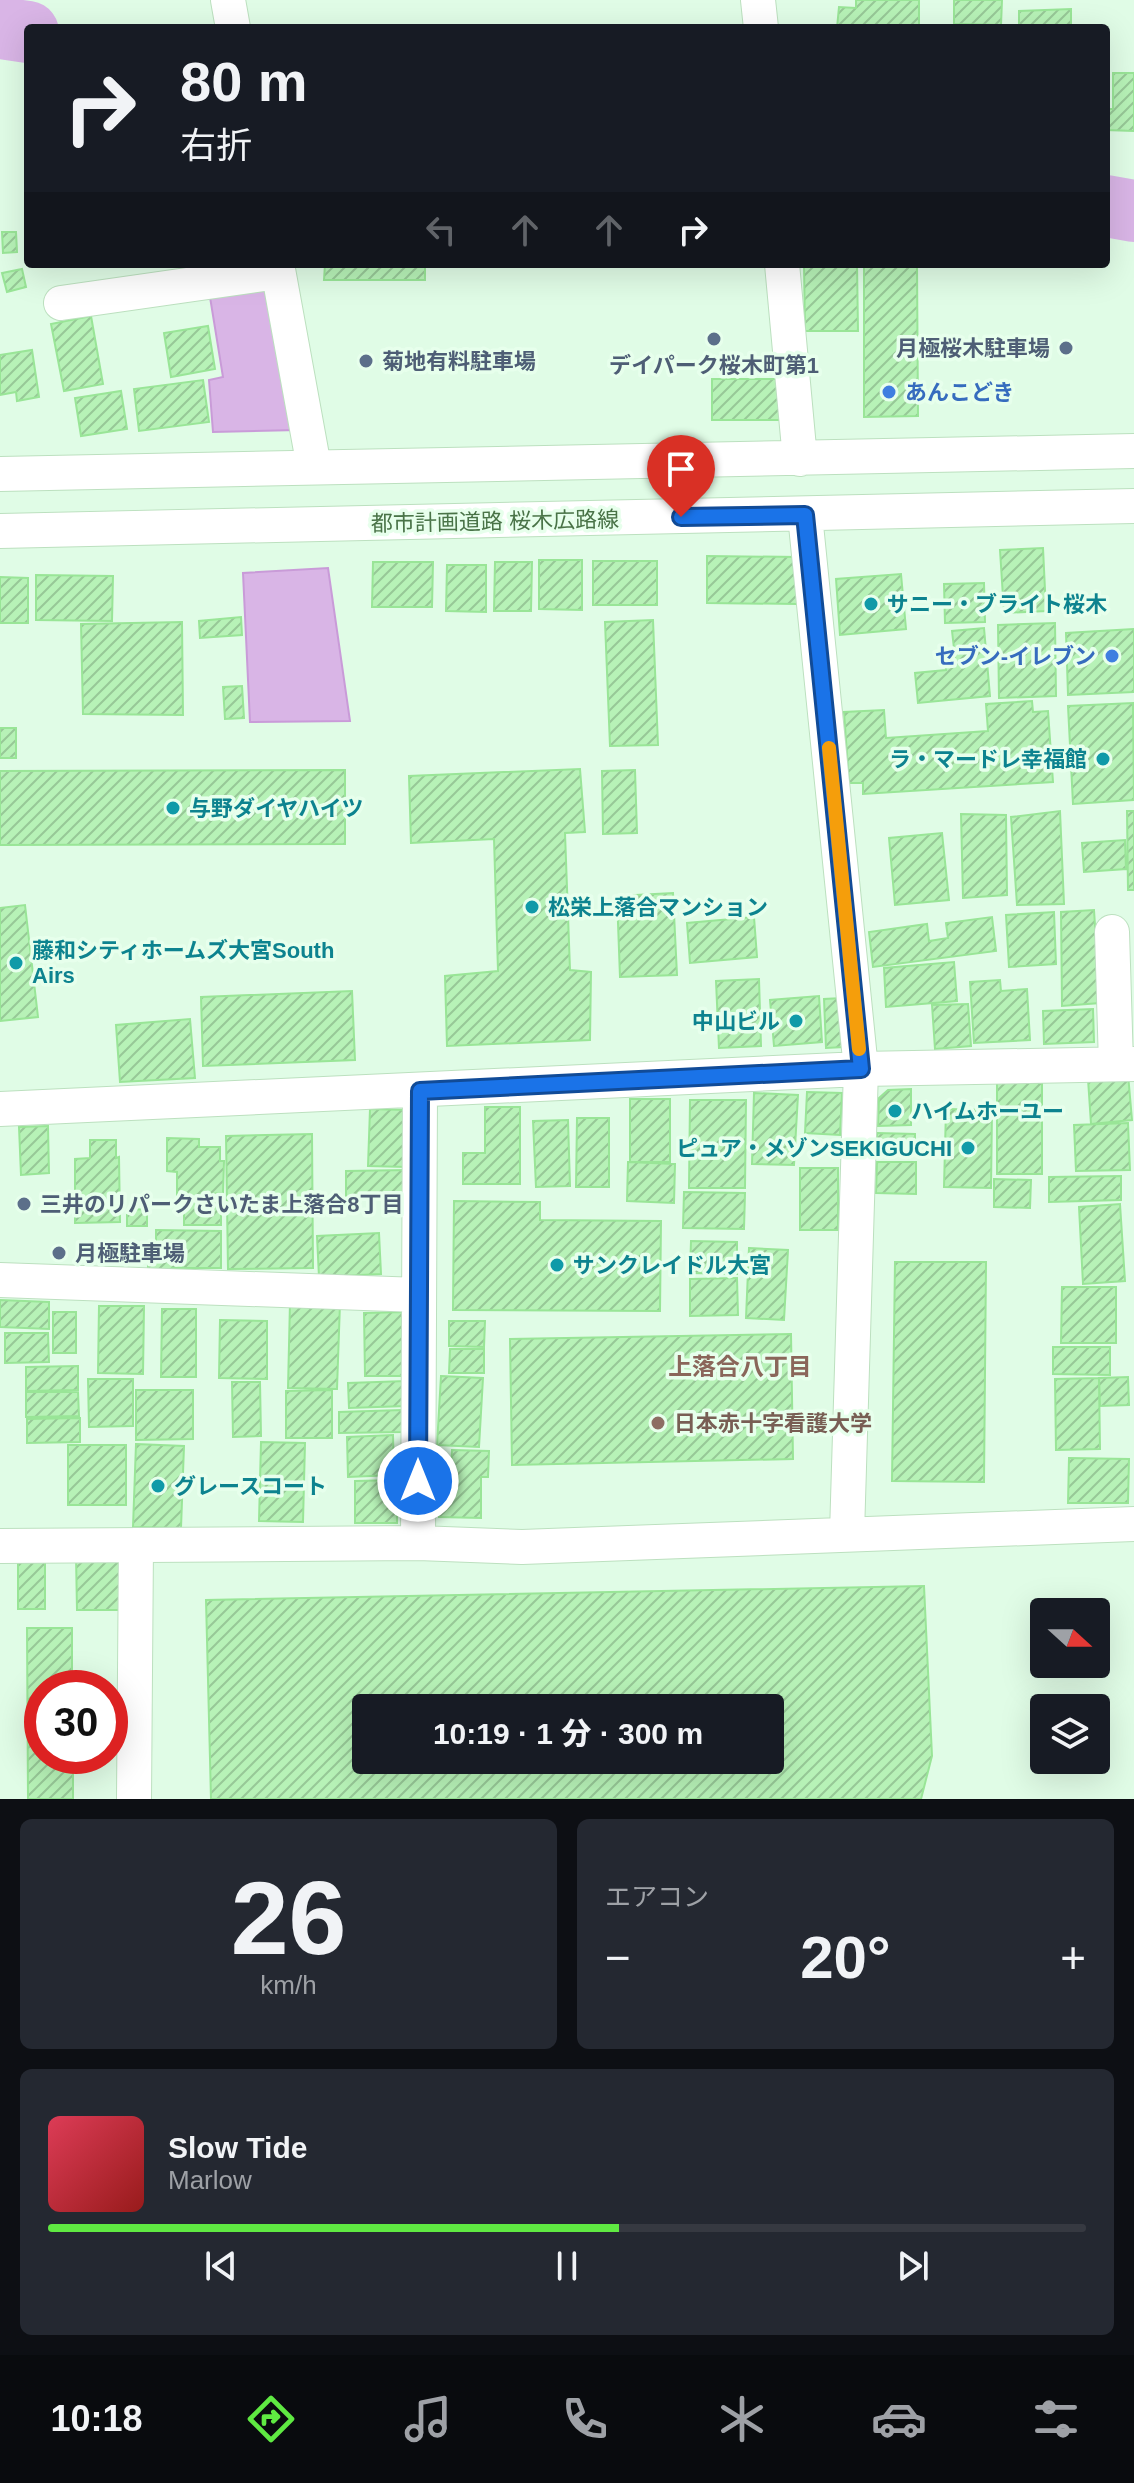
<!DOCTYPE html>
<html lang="ja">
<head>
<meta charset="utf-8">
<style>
  body { margin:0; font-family:Arial,"Noto Sans JP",sans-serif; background:#242831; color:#f1f3f6; height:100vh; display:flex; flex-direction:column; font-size:30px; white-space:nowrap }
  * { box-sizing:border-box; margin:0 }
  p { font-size:26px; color:#9ea1a6 }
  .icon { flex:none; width:44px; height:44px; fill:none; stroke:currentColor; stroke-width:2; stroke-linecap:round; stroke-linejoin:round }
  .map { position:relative; height:1799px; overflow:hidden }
  .panel { display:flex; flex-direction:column; gap:20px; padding:20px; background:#0d0f14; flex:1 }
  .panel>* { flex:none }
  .hud { position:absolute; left:24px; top:24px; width:1086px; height:244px; border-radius:8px; box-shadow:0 8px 32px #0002; background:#171b24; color:#f1f3f6; overflow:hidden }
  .needle { width:52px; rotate:111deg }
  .buttons { position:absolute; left:1030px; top:1598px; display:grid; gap:16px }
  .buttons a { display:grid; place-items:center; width:80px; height:80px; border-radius:8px; background:#171b24; box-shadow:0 8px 32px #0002; font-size:40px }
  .speed { position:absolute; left:24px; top:1670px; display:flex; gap:16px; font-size:40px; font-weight:700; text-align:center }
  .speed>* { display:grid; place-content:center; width:104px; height:104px; border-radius:50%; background:#171b24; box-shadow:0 8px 32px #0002; line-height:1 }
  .speed .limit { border:12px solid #d22; background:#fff; color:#111 }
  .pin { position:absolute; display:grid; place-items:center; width:68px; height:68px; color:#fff; margin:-82px -34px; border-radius:50% 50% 50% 0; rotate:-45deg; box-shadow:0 0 8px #0007 }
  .pin .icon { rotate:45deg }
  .me { position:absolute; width:88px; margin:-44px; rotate:0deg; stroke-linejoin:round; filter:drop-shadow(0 0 6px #0008) }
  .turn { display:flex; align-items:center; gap:28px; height:168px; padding:0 24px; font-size:36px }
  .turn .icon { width:104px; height:104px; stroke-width:2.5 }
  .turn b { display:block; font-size:56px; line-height:68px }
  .lanes { display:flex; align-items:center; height:76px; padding:0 24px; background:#0003; justify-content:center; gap:40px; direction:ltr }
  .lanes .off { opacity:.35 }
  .big { font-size:60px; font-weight:800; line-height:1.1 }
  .panel .tile { flex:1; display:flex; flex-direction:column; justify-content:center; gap:12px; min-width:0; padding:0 28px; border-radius:12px; background:#242831 }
  .panel .dial { align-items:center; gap:0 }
  .dial b { font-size:104px; line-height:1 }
  .song { display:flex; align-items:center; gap:24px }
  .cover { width:96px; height:96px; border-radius:12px; background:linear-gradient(135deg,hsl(350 70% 55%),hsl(0 70% 35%)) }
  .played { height:8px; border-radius:4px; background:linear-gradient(90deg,#5fe942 55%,#363941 55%) }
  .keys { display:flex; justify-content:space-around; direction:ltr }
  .heat { display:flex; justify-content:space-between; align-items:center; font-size:44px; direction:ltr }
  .panel .tiles { flex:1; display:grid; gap:20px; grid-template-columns:1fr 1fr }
  .tile:last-child { grid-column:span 2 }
  .trip { position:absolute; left:352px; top:1694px; width:432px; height:80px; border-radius:8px; background:#171b24; box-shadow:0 8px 32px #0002; font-weight:800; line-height:80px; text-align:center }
  .tabs { display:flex; height:128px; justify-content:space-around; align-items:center; background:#090b0e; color:#9ea1a6 }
  .tabs .icon { width:56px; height:56px }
  .tabs .active { color:#5fe942 }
  .tabs b { font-size:36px; color:#f1f3f6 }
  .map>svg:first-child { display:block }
  .water { fill:#d9b5e6; stroke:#c99bd8; stroke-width:2 }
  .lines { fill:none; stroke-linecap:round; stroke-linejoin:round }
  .river { stroke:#d9b5e6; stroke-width:62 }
  .building { fill:url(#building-hatch); stroke:#99e597; stroke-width:2; fill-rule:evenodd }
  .minor-casing { stroke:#bce0bf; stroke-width:36 }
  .minor { stroke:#fff; stroke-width:34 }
  .route-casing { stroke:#114b97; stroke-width:20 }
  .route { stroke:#1a73e8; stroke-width:14 }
  .slow { stroke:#f59e0b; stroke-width:14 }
  .service-dot { fill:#5c6f8a; stroke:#e7ffec; stroke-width:3 }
  .shop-dot { fill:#3f7fe0; stroke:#e7ffec; stroke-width:3 }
  .culture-dot { fill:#0f9aa8; stroke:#e7ffec; stroke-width:3 }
  .education-dot { fill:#8d6e63; stroke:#e7ffec; stroke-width:3 }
  .labels { text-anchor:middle; stroke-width:7; stroke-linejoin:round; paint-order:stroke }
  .service-label { font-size:22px; font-weight:bold; fill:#4e5e75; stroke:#e7ffec; text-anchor:start }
  .shop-label { font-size:22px; font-weight:bold; fill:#366cbe; stroke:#e7ffec; text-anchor:start }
  .street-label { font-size:22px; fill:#497347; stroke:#e7ffec }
  .culture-label { font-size:22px; font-weight:bold; fill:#0d838f; stroke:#e7ffec; text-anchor:start }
  .education-label { font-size:22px; font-weight:bold; fill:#785e54; stroke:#e7ffec; text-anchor:start }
  .neighbourhood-label { font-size:24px; font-weight:bold; fill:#8a665a; stroke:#e7ffec }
</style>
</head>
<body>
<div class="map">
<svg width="1134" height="1799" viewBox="0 0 1134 1799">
  <defs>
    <pattern id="building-hatch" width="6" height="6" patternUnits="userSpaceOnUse" patternTransform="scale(2)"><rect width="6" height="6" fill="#b7f2b7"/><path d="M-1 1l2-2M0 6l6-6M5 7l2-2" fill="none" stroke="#97c897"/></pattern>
  </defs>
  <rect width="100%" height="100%" fill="#e0fce6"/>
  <!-- water -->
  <path class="water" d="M266,288L297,430L213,432L209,380L223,377L210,297Z
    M328,568L350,721L250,722L243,573Z"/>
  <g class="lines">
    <!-- river -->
    <path class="river" d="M0,28L28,32
      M1106,206L1134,211"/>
  </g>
  <!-- building -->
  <path class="building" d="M856,0H919V28H837L839,7L856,8Z
    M954,0H1002L1001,25L954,24Z
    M1071,9V28H1019V11Z
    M1113,73H1134V131L1106,130V109H1113Z
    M2,232H16L17,252L3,253Z
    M325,264H425V280H324Z
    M804,264H857L858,331H805Z
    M864,264H917L918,416L864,417Z
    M22,269L26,287L7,292L2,273Z
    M91,316L103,384L64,391L51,324Z
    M208,326L215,369L171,377L164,333Z
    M32,350L39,397L17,401L16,392L0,395V355Z
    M712,379H780V420H712Z
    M203,380L209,422L139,431L134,389Z
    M121,391L127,429L81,436L75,398Z
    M1043,548L1046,611L1004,613L1000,550Z
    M707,556L797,557V604L707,603Z
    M539,560H582V610L539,609Z
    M593,561H657V605H593Z
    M373,562H433L432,607H372Z
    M495,562H532L531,611H494Z
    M447,565H486V612L446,611Z
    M901,574L906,629L840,635L836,579Z
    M36,575L113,576L112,621L36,620Z
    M0,577L28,578V623H0Z
    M984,583L985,622L945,623L944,584Z
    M241,617L242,635L200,638L199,621Z
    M653,620L658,745L610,746L605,622Z
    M182,622L183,715L83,714L81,624Z
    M1055,623L1056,696L999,698L998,625Z
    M984,628L990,696L918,703L915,673L946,670L945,658L955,657L952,631Z
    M1134,629V692L1068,695L1066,633Z
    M242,686L244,718L225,719L223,687Z
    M1032,701L1033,712L1048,711L1053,782L863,794V783H849L844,712L884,710L886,738L988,731L986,704Z
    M1133,703L1134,800L1073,804L1068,706Z
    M0,728H16V758H0Z
    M580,769L585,832L565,833L570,970L591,972L590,1040L447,1046L445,976L498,971L494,839L411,843L409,776Z
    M345,770V844L0,845V771Z
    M635,770L637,833L603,834L602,771Z
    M1060,811L1064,904L1017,905L1011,817Z
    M1127,811H1134V890H1128Z
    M961,814L1006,815L1007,895L963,898Z
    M942,833L949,900L895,905L889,838Z
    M1125,840L1126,869L1084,872L1082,843Z
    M673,893L677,975L620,977L617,896Z
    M25,905L38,1017L0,1021V908Z
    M1094,910L1100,1003L1062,1006L1061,912Z
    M1054,912L1056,964L1009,967L1006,915Z
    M754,917L757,957L690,963L687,923Z
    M992,917L996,951L873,967L869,932L927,924L929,941L948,938L946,923Z
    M954,962L957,1001L886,1007L884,968Z
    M759,979L761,1046L719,1048L716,981Z
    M1000,980L1001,991L1027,989L1030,1040L974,1043L970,982Z
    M352,991L355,1060L203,1066L201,997Z
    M819,996L822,1042L774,1046L770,1000Z
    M842,998L844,1047L826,1048L824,999Z
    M968,1004L971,1046L935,1049L932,1005Z
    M1093,1009L1094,1042L1044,1044L1043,1011Z
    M190,1019L195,1078L120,1082L116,1025Z
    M1128,1074L1132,1120L1091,1124L1088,1079Z
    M997,1083H1042V1174H997Z
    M911,1089V1125L878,1126L879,1098L888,1090Z
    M807,1092L842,1093L840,1135L805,1133Z
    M754,1093L798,1095L794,1165L752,1164Z
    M630,1099H670V1162H630Z
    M690,1100H746L745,1188H689Z
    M485,1107H520V1184H463V1153H485Z
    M370,1109L408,1110L407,1167L368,1166Z
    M946,1109L992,1110L991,1188L944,1187Z
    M577,1118H609V1187H576Z
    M568,1120L570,1186L536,1187L533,1121Z
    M1128,1123L1130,1170L1076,1171L1074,1125Z
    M48,1126L49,1173L21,1175L19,1127Z
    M877,1133L915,1134V1152H876Z
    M312,1134L313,1268L228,1269L226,1136Z
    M167,1138L199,1139V1147H220V1161H224L223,1193L212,1194V1202L221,1203V1225H184V1207H177V1172L167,1171Z
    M90,1140H116V1158L119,1157L120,1222L75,1223V1159L90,1158Z
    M628,1162L675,1164L674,1203L627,1201Z
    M877,1162H916V1194L876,1193Z
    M800,1168H838V1230H800Z
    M407,1170V1195L346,1196V1171Z
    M1121,1176V1200L1049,1202V1177Z
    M994,1179L1031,1180L1030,1208L994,1207Z
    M684,1192L745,1193L744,1229L683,1228Z
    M454,1201L540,1202V1220L661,1221L660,1311L453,1310Z
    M1120,1204L1125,1281L1083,1284L1079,1207Z
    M147,1209V1226H127V1210Z
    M156,1230L221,1231V1268H172V1276H148V1255H156Z
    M379,1233L381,1274L319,1277L317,1236Z
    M691,1241L737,1242V1274L690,1273Z
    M749,1248L788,1250L784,1320L746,1318Z
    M895,1262H986L984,1482L892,1481Z
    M737,1278L738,1315L690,1316V1279Z
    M1062,1287H1116V1343H1061Z
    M0,1300L49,1302V1329L0,1327Z
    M290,1302L340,1303L337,1389L288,1388Z
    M99,1306H144L143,1374L98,1373Z
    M162,1309H196V1377H161Z
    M53,1312H76V1353H53Z
    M404,1312L405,1376H365L364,1313Z
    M220,1320L267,1321V1379L219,1378Z
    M449,1321H485L484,1347L449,1346Z
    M5,1333H48L49,1362L5,1363Z
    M791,1334L793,1459L512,1465L510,1339Z
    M1053,1347H1110V1375L1053,1374Z
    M450,1349H484V1373H449Z
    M78,1366V1390L26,1391V1367Z
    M441,1376L483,1378L479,1447L437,1445Z
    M1128,1377L1129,1405L1100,1406L1099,1378Z
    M1099,1378L1100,1449L1056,1450L1055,1379Z
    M88,1379H133V1426L89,1427Z
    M406,1381V1406L349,1408L348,1383Z
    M232,1382H260L261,1436L233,1437Z
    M136,1390H193V1439L136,1440Z
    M332,1390V1438H286V1391Z
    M26,1392H78L79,1416L26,1417Z
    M402,1410V1432L339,1433V1412Z
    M80,1418V1442L27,1443V1419Z
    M393,1435L394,1475L348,1477L347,1437Z
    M261,1442L305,1443L303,1522L259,1521Z
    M136,1444L184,1446L181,1528L133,1527Z
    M68,1445H126V1505H68Z
    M452,1450L489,1451L488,1477H481V1518L439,1517V1473H451Z
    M1069,1458L1129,1459L1128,1503H1068Z
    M397,1480V1523H355V1481Z
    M76,1556H127V1610H77Z
    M18,1557H45V1609H18Z
    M924,1586L932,1756L921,1799H211L206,1600ZM366,1708H770V1760H366Z
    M27,1628H72V1688H42V1756H73V1799H28Z"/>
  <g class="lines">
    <defs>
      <path id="minor" d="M228,0L233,28
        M758,0L761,28
        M277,264L314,467
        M782,264L800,459
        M61,303L278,272
        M0,474L1134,451
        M805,515L861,1069L847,1534
        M0,531L1134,506
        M1112,932L1116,1064
        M0,1109L861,1069L1134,1064
        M0,1280L419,1295
        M418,1543L420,1091
        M0,1546L418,1543L522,1547L1134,1524
        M134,1799L136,1545"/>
    </defs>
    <!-- minor casing -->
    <use href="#minor" class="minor-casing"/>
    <!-- minor -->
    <use href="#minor" class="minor"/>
  </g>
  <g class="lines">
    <defs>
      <path id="route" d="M418,1481L420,1091L861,1069L805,515L681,517"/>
    </defs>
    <!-- route casing -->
    <use href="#route" class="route-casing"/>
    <!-- route -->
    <use href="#route" class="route"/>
    <!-- slow -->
    <path class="slow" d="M829,748L859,1049"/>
  </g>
  <!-- markers -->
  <g class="service-dot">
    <circle cx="714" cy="339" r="8"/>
    <circle cx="1066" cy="348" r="8"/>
    <circle cx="366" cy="361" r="8"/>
    <circle cx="24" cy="1204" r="8"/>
    <circle cx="59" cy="1253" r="8"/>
  </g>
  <g class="shop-dot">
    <circle cx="889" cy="392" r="8"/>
    <circle cx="1112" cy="656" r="8"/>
  </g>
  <g class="culture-dot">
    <circle cx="871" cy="604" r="8"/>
    <circle cx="1103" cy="759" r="8"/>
    <circle cx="173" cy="808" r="8"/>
    <circle cx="532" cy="907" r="8"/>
    <circle cx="16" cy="963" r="8"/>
    <circle cx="796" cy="1021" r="8"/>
    <circle cx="895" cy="1111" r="8"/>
    <circle cx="968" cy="1148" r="8"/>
    <circle cx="557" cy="1265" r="8"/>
    <circle cx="158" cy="1486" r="8"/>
  </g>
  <circle class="education-dot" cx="658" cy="1423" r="8"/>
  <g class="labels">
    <!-- service labels -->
    <g class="service-label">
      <text x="1050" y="356" text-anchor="end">月極桜木駐車場</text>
      <text x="382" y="369">菊地有料駐車場</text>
      <text x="714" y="373" text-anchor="middle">デイパーク桜木町第1</text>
      <text x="40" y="1212">三井のリパークさいたま上落合8丁目</text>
      <text x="75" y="1261">月極駐車場</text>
    </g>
    <!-- shop labels -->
    <g class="shop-label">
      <text x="905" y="400">あんこどき</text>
      <text x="1096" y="664" text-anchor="end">セブン-イレブン</text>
    </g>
    <!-- street labels -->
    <g class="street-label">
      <text transform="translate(495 521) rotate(-1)" y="8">都市計画道路 桜木広路線</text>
    </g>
    <!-- culture labels -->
    <g class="culture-label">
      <text x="887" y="612">サニー・ブライト桜木</text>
      <text x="1087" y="767" text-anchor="end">ラ・マードレ幸福館</text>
      <text x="189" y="816">与野ダイヤハイツ</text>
      <text x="548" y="915">松栄上落合マンション</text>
      <text x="32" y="958">藤和シティホームズ大宮South<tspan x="32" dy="25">Airs</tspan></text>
      <text x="780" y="1029" text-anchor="end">中山ビル</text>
      <text x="911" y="1119">ハイムホーユー</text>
      <text x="952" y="1156" text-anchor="end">ピュア・メゾンSEKIGUCHI</text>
      <text x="573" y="1273">サンクレイドル大宮</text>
      <text x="174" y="1494">グレースコート</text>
    </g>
    <!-- education labels -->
    <g class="education-label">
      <text x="674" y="1431">日本赤十字看護大学</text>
    </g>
    <!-- neighbourhood labels -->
    <g class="neighbourhood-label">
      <text x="740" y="1375">上落合八丁目</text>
    </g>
  </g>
</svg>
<div class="buttons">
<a><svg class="needle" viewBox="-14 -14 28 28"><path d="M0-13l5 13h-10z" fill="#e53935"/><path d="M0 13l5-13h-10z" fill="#9ea1a6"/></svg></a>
<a><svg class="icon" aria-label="layers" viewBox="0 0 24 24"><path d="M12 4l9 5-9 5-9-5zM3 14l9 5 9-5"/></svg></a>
</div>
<div class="speed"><div class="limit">30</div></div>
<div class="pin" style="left:681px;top:517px;background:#d93025"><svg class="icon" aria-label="arrive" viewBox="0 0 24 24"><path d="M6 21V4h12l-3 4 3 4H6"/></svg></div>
<svg class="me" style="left:418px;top:1481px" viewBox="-20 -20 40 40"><circle r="17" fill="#1a73e8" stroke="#fff" stroke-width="3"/><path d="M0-11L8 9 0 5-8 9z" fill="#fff"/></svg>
<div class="trip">10:19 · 1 分 · 300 m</div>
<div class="hud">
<div class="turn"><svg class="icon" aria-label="right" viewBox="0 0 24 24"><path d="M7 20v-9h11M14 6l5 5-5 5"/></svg><div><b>80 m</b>右折</div></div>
<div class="lanes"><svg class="icon off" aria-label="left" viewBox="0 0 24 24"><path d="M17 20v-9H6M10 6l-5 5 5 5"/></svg><svg class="icon off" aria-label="ahead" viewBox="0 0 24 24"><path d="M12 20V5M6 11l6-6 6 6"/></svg><svg class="icon off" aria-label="ahead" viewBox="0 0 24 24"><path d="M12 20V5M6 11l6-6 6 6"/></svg><svg class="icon" aria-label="right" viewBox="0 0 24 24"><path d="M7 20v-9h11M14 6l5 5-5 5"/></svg></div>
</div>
</div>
<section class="panel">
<div class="tiles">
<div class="tile dial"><b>26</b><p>km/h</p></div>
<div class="tile"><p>エアコン</p>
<div class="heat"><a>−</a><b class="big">20°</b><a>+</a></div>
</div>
<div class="tile">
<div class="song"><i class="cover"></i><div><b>Slow Tide</b><p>Marlow</p></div></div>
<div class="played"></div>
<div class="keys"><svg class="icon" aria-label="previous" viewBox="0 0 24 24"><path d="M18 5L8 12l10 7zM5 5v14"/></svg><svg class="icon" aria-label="pause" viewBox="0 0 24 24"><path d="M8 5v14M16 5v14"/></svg><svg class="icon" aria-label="next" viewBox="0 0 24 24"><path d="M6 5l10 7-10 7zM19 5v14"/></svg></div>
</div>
</div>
</section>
<nav class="tabs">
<b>10:18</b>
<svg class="icon active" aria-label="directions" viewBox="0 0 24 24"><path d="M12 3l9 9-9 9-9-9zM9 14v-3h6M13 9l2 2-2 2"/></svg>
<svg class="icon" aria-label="music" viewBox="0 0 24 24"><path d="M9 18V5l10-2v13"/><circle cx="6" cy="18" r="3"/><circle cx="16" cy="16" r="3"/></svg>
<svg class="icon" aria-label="phone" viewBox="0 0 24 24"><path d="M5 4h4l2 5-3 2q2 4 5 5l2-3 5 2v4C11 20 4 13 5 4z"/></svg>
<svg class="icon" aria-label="climate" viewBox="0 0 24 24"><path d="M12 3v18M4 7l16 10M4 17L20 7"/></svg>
<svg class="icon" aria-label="car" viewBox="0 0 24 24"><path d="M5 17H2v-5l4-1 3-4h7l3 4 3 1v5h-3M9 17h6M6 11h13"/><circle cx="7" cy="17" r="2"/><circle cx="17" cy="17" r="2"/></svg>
<svg class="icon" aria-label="filters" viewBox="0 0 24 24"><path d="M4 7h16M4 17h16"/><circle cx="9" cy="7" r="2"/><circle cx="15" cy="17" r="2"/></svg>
</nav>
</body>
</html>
